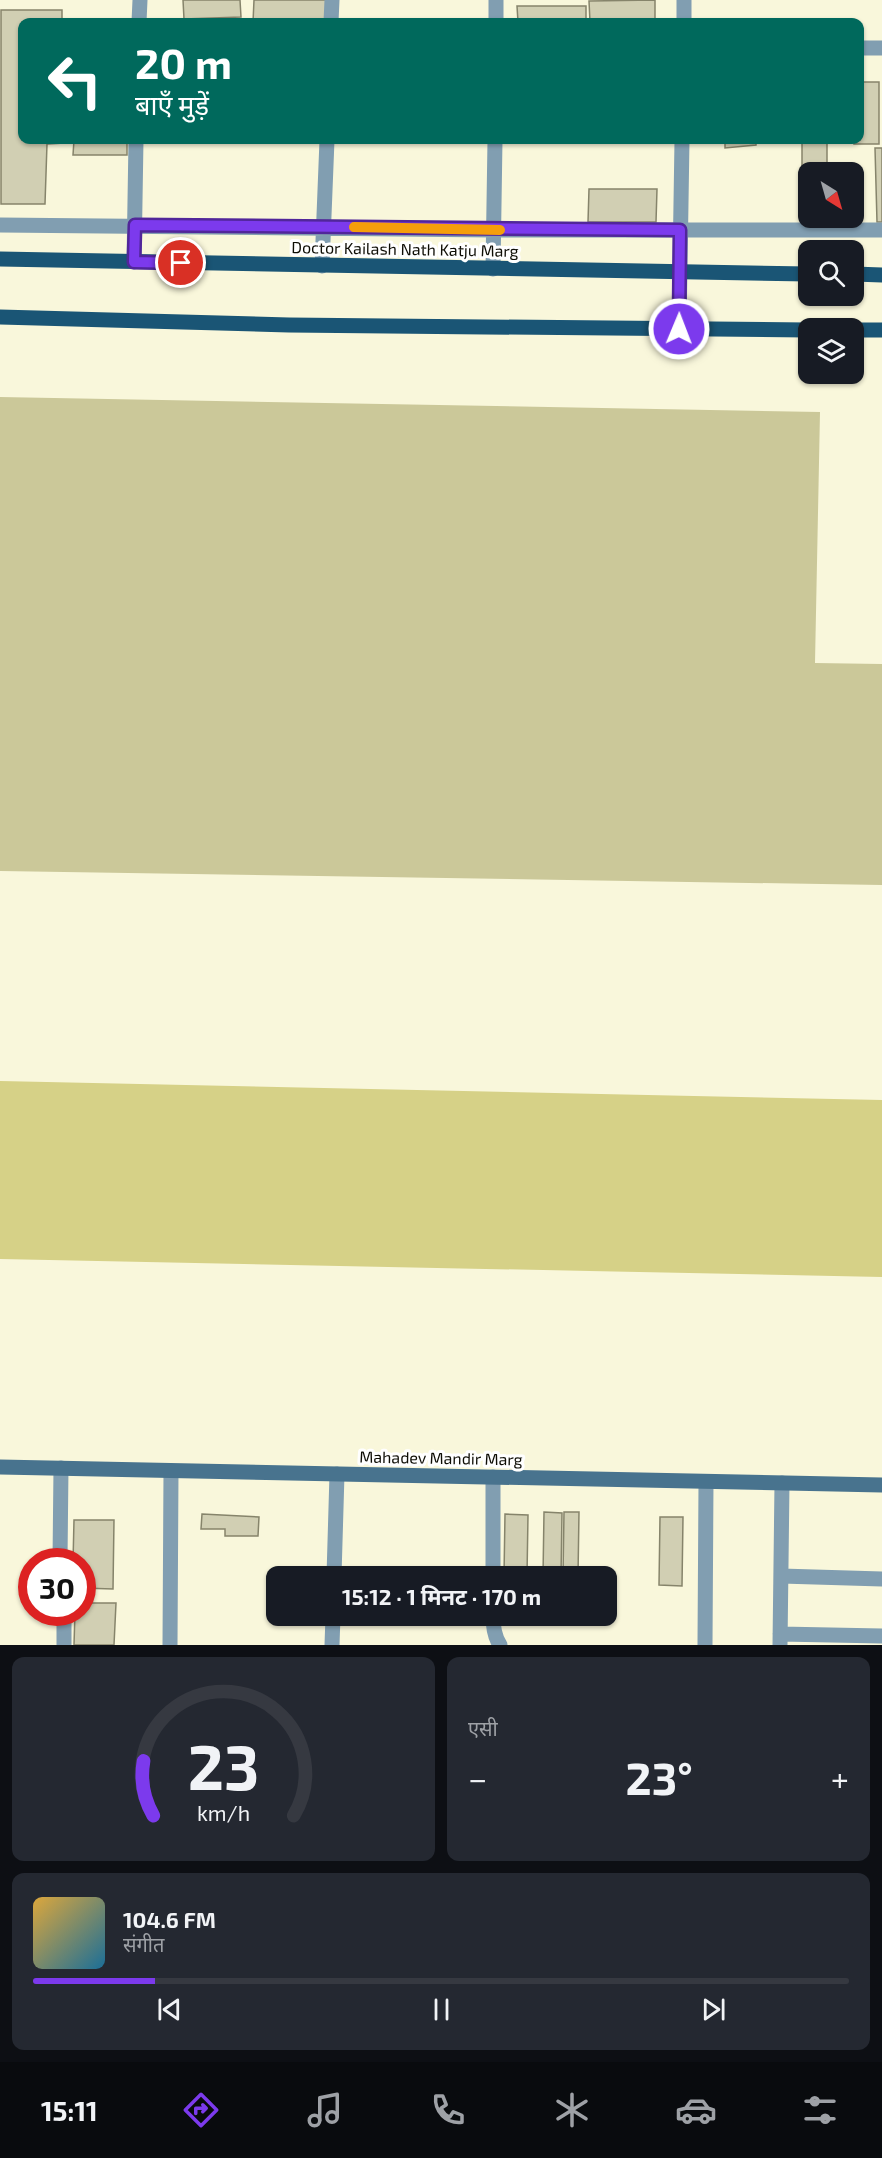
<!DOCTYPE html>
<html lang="hi">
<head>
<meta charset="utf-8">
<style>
  body { margin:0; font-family:"Exo 2","Noto Sans Devanagari",sans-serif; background:#242831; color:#f1f3f6; height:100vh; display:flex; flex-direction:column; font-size:22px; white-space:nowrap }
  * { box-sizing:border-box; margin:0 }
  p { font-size:20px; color:#9ea1a6 }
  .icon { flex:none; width:33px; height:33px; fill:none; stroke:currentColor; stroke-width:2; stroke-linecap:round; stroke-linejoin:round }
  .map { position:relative; height:1645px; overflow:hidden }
  .details { display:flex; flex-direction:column; gap:12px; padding:12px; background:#0d0f14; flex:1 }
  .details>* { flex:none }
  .top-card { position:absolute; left:18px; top:18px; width:846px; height:126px; border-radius:12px; box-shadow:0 2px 4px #0004; background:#00695c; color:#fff; overflow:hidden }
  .needle { width:39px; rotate:143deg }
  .controls { position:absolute; left:798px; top:162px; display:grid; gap:12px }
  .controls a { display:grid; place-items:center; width:66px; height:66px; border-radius:12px; background:#171b24; box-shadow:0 2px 4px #0004; font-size:30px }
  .speed { position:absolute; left:18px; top:1548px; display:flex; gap:12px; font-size:30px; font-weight:700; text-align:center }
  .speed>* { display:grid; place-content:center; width:78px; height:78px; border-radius:50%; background:#171b24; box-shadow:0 2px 4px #0004; line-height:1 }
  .speed .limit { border:9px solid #d22; background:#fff; color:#111 }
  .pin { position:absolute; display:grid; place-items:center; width:51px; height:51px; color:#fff; margin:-26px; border:3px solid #fff; border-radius:50%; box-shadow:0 2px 6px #0007 }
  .me { position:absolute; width:66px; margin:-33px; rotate:1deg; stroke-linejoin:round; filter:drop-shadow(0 0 4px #0008) }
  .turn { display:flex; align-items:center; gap:21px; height:126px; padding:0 18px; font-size:27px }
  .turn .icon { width:78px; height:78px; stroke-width:2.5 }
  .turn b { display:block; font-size:42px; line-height:51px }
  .big { font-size:45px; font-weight:700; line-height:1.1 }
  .details .tile { flex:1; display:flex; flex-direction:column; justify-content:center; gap:9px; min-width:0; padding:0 21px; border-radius:12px; background:#242831 }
  .details .dial { align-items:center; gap:0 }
  .dial svg { height:156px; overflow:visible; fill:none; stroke:#363941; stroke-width:7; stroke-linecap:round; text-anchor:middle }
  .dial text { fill:#f1f3f6; stroke:none }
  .song { display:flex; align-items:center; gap:18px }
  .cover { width:72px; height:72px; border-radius:9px; background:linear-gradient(135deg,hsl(40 70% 55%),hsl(200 70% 35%)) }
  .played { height:6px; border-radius:3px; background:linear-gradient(90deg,#7c3aed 15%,#363941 15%) }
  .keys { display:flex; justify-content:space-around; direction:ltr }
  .heat { display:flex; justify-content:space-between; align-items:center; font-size:33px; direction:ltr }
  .details .tiles { flex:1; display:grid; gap:12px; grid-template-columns:1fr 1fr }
  .tile:last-child { grid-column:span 2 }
  .trip { position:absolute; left:266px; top:1566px; width:351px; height:60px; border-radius:12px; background:#171b24; box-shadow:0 2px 4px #0004; font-weight:700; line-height:60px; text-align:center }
  .tabs { display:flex; height:96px; justify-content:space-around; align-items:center; background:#090b0e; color:#9ea1a6 }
  .tabs .icon { width:42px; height:42px }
  .tabs .active { color:#7c3aed }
  .tabs b { font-size:27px; color:#f1f3f6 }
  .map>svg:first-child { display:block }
  .green { fill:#cbc899 }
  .water { fill:#d6d187 }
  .building { fill:#d1cfb3; stroke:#86846b; stroke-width:1.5 }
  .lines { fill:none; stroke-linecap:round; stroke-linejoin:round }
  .lane { stroke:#819eb1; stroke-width:15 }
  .street { stroke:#819eb1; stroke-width:15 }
  .secondary { stroke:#48738e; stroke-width:15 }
  .primary { stroke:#1a5575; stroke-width:15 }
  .route-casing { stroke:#51269a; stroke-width:15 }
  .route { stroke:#7c3aed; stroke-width:10 }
  .slow { stroke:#f59e0b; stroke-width:10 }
  .labels { text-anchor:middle; stroke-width:6; stroke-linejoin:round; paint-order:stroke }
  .street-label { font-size:16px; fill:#0e0d05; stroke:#fff }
</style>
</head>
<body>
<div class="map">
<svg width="882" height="1645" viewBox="0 0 882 1645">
  <rect width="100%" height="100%" fill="#f9f7db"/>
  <!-- green -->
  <path class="green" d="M0,397L820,412L815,663L882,664V885L0,871Z"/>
  <!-- water -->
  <path class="water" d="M0,1081L882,1100V1277L0,1259Z"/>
  <!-- building -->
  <path class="building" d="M183,0H240L241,17L184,19Z
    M254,0H327L326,22H253Z
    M655,0V22H590L589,1Z
    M517,6H586V22H518Z
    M1,10H62V22H22V140H64V143L47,144L45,204H1Z
    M860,82H879V144H854V140H860Z
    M74,140H127V155H73Z
    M725,140H756V145L725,148Z
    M802,143H827V172H808V213H802Z
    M875,148H882V222H877Z
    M589,189H657L656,222H588Z
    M544,1512L562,1513L561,1576H543Z
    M564,1512H579L578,1576H563Z
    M202,1514L259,1517L258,1536H225V1529H201Z
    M505,1514L528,1515L527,1576H504Z
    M660,1517H683L682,1586L659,1585Z
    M74,1520H114L113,1589L82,1588V1562H73Z
    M82,1603H116L114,1645H74L75,1612H82Z"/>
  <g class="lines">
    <!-- lane -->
    <path class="lane" d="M331,22L332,0
      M496,22V0
      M860,48H882
      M0,225L494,230H882
      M322,266L327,140
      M493,269L495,140
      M781,1576L882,1579
      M780,1634L882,1636
      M780,1645L782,1483"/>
    <!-- street -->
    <path class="street" d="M139,22L140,0
      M684,22V0
      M134,262L136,140
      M679,329L682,140
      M493,1477V1576
      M60,1560L61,1468
      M334,1576L337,1474
      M493,1616C493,1627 494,1636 500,1645
      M64,1645V1612
      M170,1645L171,1471
      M332,1645L333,1616
      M705,1645L706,1482"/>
    <!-- secondary -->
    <path class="secondary" d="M0,1467L882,1485"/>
    <!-- primary -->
    <path class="primary" d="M0,259L808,274
      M854,274L882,275
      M0,317L289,325L808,330
      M854,330H882"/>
  </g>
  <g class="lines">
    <defs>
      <path id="route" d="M181,263L134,262L135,225L680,230L679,329"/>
    </defs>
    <!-- route casing -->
    <use href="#route" class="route-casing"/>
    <!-- route -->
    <use href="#route" class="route"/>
    <!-- slow -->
    <path class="slow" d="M354,227L500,230"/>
  </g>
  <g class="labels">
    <!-- street labels -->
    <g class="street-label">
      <text transform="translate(405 249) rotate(1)" y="6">Doctor Kailash Nath Katju Marg</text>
      <text transform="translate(441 1458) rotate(1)" y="6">Mahadev Mandir Marg</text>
    </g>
  </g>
</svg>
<div class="controls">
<a><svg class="needle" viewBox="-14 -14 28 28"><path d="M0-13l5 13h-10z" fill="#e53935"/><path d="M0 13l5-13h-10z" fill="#9ea1a6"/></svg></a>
<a><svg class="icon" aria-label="search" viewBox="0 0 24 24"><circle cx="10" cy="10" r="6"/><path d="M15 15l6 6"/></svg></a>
<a><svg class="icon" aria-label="layers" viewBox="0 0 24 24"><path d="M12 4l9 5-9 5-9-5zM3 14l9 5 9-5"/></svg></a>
</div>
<div class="speed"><div class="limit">30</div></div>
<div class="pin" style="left:181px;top:263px;background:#d93025"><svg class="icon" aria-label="arrive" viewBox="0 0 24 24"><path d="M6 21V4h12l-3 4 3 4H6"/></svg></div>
<svg class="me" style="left:679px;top:329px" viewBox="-20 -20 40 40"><circle r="17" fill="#7c3aed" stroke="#fff" stroke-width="3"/><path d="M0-11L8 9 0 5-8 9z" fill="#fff"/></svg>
<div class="trip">15:12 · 1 मिनट · 170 m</div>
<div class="top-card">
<div class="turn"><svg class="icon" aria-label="left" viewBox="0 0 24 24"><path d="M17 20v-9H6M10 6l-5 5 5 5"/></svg><div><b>20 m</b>बाएँ मुड़ें</div></div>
</div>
</div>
<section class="details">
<div class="tiles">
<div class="tile dial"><svg viewBox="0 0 100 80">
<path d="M14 69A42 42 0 1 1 86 69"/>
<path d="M14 69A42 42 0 0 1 9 41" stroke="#7c3aed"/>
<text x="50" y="56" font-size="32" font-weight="700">23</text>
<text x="50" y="72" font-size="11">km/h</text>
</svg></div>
<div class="tile"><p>एसी</p>
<div class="heat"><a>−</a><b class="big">23°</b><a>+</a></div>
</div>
<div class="tile">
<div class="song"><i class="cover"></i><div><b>104.6 FM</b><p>संगीत</p></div></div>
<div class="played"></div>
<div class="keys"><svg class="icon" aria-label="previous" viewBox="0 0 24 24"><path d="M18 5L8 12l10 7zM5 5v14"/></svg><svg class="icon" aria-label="pause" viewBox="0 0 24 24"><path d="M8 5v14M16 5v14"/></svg><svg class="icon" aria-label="next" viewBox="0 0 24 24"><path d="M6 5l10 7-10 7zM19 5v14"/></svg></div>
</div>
</div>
</section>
<nav class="tabs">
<b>15:11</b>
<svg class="icon active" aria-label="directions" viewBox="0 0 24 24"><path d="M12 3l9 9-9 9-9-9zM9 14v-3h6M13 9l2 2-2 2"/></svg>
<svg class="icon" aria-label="music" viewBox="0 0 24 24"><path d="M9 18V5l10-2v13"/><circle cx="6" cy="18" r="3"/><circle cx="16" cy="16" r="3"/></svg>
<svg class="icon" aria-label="phone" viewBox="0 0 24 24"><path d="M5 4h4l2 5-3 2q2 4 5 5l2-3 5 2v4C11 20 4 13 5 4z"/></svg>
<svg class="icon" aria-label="climate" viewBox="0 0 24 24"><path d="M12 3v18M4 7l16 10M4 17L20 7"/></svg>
<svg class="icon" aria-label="car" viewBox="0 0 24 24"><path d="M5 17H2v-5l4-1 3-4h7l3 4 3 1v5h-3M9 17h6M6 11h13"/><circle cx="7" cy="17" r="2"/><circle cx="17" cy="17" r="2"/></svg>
<svg class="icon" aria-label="filters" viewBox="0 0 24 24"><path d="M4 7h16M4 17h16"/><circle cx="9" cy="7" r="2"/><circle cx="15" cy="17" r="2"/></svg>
</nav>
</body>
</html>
